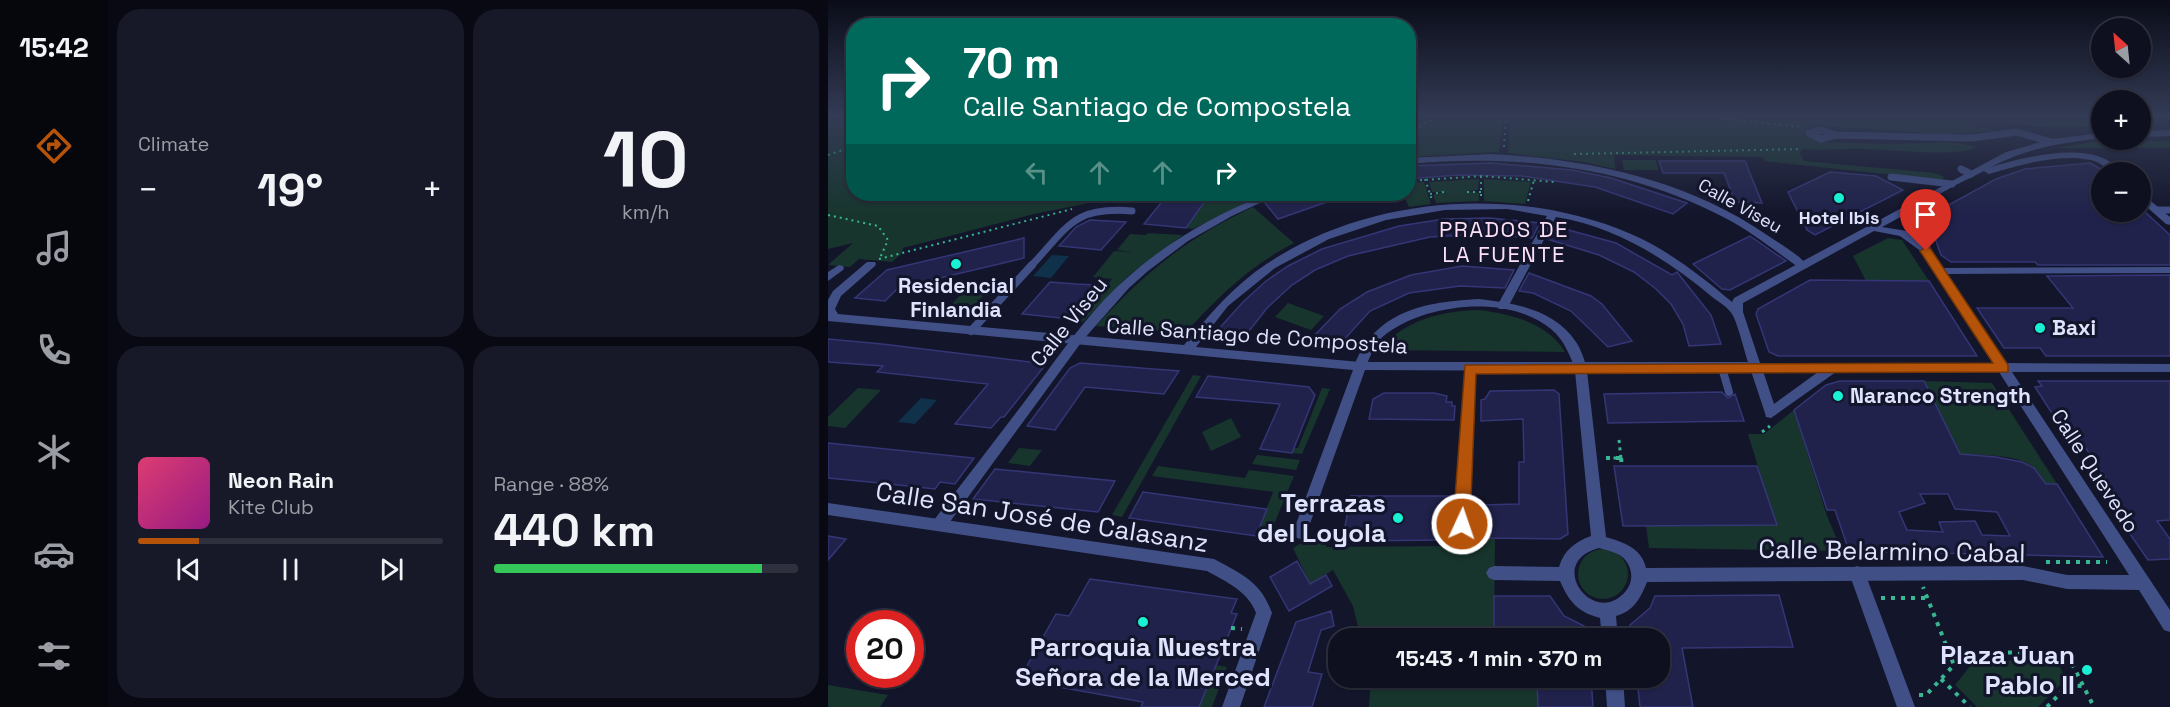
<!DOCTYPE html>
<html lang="en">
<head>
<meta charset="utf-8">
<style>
  body { margin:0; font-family:"Space Grotesk",sans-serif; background:#171929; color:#f1f3f6; height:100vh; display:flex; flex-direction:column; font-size:22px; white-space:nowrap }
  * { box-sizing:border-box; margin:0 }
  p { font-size:20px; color:#9b9da5 }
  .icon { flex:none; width:33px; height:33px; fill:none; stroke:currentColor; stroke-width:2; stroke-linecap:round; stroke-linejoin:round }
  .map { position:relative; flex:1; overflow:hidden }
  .panel { display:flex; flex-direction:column; gap:9px; padding:9px; background:#080912; width:720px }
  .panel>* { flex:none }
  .hud { position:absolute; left:18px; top:18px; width:570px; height:183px; border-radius:24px; box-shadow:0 2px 4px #0004,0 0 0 2px #2e303e; background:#00695c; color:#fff; overflow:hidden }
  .needle { width:39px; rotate:333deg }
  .controls { position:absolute; left:1263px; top:18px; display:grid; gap:12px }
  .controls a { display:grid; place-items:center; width:60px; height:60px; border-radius:50%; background:#0e1020; box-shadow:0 2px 4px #0004,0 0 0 2px #2e303e; font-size:30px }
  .speed { position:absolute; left:18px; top:610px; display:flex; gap:12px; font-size:30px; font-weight:700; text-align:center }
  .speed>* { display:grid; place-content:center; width:78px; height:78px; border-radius:50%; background:#0e1020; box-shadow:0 2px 4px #0004,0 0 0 2px #2e303e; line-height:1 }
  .speed .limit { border:9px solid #d22; background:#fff; color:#111 }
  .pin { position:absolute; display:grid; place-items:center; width:51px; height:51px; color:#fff; margin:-62px -26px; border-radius:50% 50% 50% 0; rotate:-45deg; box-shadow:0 0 6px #0007 }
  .pin .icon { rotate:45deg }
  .me { position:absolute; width:66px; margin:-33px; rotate:3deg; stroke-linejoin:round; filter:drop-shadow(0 0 4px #0008) }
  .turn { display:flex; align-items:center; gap:21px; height:126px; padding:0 18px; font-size:27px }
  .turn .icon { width:78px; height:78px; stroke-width:2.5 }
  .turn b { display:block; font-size:42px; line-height:51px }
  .lanes { display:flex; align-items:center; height:57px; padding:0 18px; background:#0003; justify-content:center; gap:30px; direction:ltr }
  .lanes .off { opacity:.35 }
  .big { font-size:45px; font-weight:800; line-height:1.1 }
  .panel .tile { flex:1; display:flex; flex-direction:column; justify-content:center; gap:9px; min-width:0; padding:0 21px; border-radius:24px; background:#171929 }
  .panel .dial { align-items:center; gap:0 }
  .dial b { font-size:78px; line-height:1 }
  .song { display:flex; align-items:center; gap:18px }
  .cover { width:72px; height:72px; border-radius:9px; background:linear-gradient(135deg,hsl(340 70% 55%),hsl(310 70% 35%)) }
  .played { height:6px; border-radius:3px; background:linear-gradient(90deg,#b45309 20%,#2e303e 20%) }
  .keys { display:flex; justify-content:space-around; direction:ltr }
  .heat { display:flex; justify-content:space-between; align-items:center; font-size:33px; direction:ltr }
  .charge { height:9px; border-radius:4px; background:linear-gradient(90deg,#34c759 88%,#2e303e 0) }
  .panel .tiles { flex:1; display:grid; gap:9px; grid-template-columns:repeat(2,1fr) }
  .trip { position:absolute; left:500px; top:628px; width:342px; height:60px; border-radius:24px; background:#0e1020; box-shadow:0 2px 4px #0004,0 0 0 2px #2e303e; font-weight:800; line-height:60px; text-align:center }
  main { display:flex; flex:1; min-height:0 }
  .dock { display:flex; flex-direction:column; width:108px; justify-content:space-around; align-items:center; background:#06060d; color:#9b9da5 }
  .dock .icon { width:42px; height:42px }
  .dock .selected { color:#b45309 }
  .dock b { font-size:27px; color:#f1f3f6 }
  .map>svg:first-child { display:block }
  .green { fill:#17352d }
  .water { fill:#0f3149 }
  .building { fill:#20224b; stroke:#343676; stroke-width:1.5; fill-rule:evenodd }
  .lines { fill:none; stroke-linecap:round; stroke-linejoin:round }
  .path-far2 { stroke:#39b792; stroke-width:2; stroke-dasharray:2 4; stroke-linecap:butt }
  .path-far1 { stroke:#39b792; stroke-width:3; stroke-dasharray:3 4.5; stroke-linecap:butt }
  .path { stroke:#39b792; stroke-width:4; stroke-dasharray:4 6; stroke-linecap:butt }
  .service-far2 { stroke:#414f87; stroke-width:7 }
  .service-far1 { stroke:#414f87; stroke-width:8 }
  .service { stroke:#414f87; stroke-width:10 }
  .pedestrian { fill:#414f87; fill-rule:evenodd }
  .minor { fill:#414f87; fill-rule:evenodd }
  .route { fill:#b45309; stroke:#753606; stroke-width:1.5 }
  .poi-dot { fill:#18f1d4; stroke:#13152b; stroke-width:2 }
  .labels { text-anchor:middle; stroke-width:6; stroke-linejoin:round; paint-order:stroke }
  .far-street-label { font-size:18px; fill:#dfe3fd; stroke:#13152b }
  .far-poi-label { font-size:18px; font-weight:bold; fill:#dfe3fd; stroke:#13152b }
  .poi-label { font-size:21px; font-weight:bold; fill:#dfe3fd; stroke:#13152b; text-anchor:start }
  .street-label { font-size:21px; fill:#dfe3fd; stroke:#13152b }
  .neighbourhood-label { font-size:22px; letter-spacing:1.5px; fill:#fde1f9; stroke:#13152b }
  .near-poi-label { font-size:26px; font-weight:bold; fill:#dfe3fd; stroke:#13152b; text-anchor:end }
  .near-street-label { font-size:26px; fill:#dfe3fd; stroke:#13152b }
</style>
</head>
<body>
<main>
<nav class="dock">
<b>15:42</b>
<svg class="icon selected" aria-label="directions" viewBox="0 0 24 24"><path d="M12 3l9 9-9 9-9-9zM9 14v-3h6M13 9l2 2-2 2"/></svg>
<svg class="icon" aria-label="music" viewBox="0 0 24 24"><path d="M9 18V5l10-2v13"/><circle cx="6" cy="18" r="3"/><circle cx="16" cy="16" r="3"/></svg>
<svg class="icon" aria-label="phone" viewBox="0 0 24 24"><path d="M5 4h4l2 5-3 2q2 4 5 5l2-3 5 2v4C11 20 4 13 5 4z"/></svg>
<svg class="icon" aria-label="climate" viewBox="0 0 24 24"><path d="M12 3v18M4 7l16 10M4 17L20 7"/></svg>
<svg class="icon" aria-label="car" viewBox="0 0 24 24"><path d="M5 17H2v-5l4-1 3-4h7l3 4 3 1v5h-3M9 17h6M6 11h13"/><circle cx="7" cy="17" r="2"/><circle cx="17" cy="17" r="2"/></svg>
<svg class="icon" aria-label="filters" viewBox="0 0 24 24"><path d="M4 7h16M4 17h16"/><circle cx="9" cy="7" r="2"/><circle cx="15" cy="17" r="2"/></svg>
</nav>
<section class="panel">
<div class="tiles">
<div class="tile"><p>Climate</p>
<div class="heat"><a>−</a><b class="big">19°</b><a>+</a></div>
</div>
<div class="tile dial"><b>10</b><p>km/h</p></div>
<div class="tile">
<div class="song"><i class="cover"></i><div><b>Neon Rain</b><p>Kite Club</p></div></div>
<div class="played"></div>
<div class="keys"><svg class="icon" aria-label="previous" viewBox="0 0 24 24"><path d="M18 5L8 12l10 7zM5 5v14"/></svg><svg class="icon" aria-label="pause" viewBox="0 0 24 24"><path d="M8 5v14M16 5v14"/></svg><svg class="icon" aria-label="next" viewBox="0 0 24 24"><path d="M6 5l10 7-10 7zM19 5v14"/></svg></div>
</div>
<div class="tile"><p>Range · 88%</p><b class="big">440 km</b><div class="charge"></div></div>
</div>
</section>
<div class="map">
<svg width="1342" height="707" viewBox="0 0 1342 707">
  <rect width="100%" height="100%" fill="#13152b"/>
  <!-- green -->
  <path class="green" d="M0,116H25L26,194H306L206,214L75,248L73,254L64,262L31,259L22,267L0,265L25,243L0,249Z
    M580,116H675L671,152L581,157Z
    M682,116H1123L1153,128L1162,127L1165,131L1117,134L988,126L976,131L977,136L993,142L1059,144L1124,142L1148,147C1132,158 1058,149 1035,149C1015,148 994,151 974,149L972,153L976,161L1106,173L1117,177L1113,180L937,161L935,157L786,155L787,169L756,162L680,153Z
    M1160,116H1273V125C1235,130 1197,128 1160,116Z
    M1342,141V148H1227L1265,142Z
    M794,160H828L830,170H796Z
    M651,179L650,190L639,191L651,193V201L608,203L605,195L616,192H604L601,182Z
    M656,179L703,182L697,204L656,201Z
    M596,182L603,204L581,207L575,194H580L581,184Z
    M365,194H435L365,229L358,228L381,195Z
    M425,207L466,243C420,267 391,296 357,333L268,326C317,272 359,238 425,207Z
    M320,233L355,235L300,276L255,322H251L284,279L265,277L286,251L305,252L289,250L302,234L318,235Z
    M1060,238L1074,240L1101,281H1038L1025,256Z
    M146,281L167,283L140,312L118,310Z
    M460,303L496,316L483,330L447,317Z
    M651,310C683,314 720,323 737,352L551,350C577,320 612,311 651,310Z
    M365,375L373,376L294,517L284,515Z
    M1096,381L1164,383L1229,484H1218C1214,479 1210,472 1206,468C1189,453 1154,456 1132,454Z
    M30,388L53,390L17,428L0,426V417Z
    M494,388L502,389L474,454L464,453L465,448H470Z
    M966,410L999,516L1014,551L821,548L818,526L948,525L920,434H936Z
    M403,418L413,437L383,451L374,432Z
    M191,448L214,450L202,466L180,463Z
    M429,455L472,460L468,470L424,464Z
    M330,466L417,478L421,470L466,476L442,534L438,537L428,536L445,492L324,476Z
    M489,534L499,547L626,546L627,538L667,539L666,639H533L525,606L505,570L482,584L465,548Z
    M750 574a25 25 0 1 1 50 0a25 25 0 1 1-50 0Z
    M1147,660L1229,661L1238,679L1210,707H1149L1127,685Z
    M388,665L399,667L384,707H371Z
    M543,678H709L710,707H541Z
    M0,685L60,695L52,707H0Z"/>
  <!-- water -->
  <path class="water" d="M224,255L241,256L223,278L205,276Z
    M93,398L109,400L87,424L70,422Z"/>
  <!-- building -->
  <path class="building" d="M831,161H917L934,203L907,202L896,173H835Z
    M663,163L744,170L783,178L859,203L845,214L767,187L694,176L630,175L580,179V166Z
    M1262,163L1274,170V212H1317L1342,235V265H1210L1207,262H1123L1113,255L1104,230L1107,218L1115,208L1168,179L1197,169Z
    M1002,172L1048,176L1075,190L987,235L979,230L960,192Z
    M460,194H516V196L450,219L437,203Z
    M336,199L358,201H377L358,228L316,224Z
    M661,218L712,223L704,238L654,234L602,237L520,256L487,270L464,285L439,308L418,335L388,332L415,302L438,281L460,266L494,249L571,226L616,219Z
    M262,220L298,222L273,250L231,246L248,227Z
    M726,226L788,243L844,275L849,272L883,315L893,344L861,346L855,324L843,304L828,289L806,272L771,255L719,239Z
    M922,236L958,261L902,290L894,289L865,264Z
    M196,238V258L70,288L57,301L27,298L59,270Z
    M634,266L686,270L677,288L632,286L581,293L542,311L513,343L482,340L512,309L539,292L583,275Z
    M701,273L763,296L774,304L804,341L780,347L743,311L705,293L691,291Z
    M1342,275V356H1218L1212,348H1176L1149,308H1245L1219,276Z
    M982,280L1101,281L1149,356H950L941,352L928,314L930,309Z
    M222,282L248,284L269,285L242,319L194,314Z
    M0,339L54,344L218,364L176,417H173L163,428L127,424L160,384L49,372L55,366L0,362Z
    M252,363L325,369L351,371L336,394L257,387L227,430L199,426L242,368Z
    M380,376L481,387L487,395L464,453L432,449L452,404L368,397Z
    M1012,381H1096L1132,454L1168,457L1194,462L1206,468L1218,484H1229L1275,557L1021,551L1007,510H999L966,410L998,385ZM1092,494H1120L1127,509L1169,512L1182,536L1154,535L1147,521L1111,522L1115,532L1079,530L1071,512L1097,503Z
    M1210,381H1342V520L1329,521L1342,539V559L1320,560L1266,482L1280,481L1251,438H1240L1207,387L1214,386Z
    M726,390L731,394L740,534L732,539L650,538L651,505L691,504V462H696L695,419L653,421V400L657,399L662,391Z
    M894,392L900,398L907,394L916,421L780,423L776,394Z
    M556,393H606L619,396L618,402H624V406H627L626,420L541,419L545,399Z
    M0,443L146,458L127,484L112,482L107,489L52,483L0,478Z
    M786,466H929L949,525L795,526Z
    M167,469L287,481L270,512L145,499Z
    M315,492L439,509L428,536L301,518Z
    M523,496H624L621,540L514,541Z
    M0,536L18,539L0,560Z
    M469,561L482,584L498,575L504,586L461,611L442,577Z
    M262,579L409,599L403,613L409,614L371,707H313L315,702L191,680L228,614L241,616Z
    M951,595L965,647L854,648L865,707H812L809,678H831V639H804L802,625L822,608L827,596Z
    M666,596H722L736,616L758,627L759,639H666Z
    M503,611L506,626L493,630L480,672L494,674L484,707H436L468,622Z
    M709,678H763L765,707H710Z"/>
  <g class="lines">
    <!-- path-far2 -->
    <path class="path-far2" d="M874,116L973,127
      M580,132L611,116
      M676,147L678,116
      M746,154L974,149
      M0,155L26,146
      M653,176V199
      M597,179L604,200
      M580,181L655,176L726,182
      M639,192H653
      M602,194L616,192
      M298,199L326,194
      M700,201L706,180
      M0,215L50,226L60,240L52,258
      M51,259L244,209"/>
    <!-- path-far1 -->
    <path class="path-far1" d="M934,432L942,426
      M791,440L793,459
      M778,458H793"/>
    <!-- path -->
    <path class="path" d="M778,458H793
      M793,458L794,466
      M1218,562H1279
      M1053,598H1099
      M403,628L414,629
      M1120,651L1239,654L1266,707
      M1113,679L1142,707
      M1091,695H1098L1126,665L1095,587
      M1219,707L1240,685L1255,686"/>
    <!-- service-far2 -->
    <path class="service-far2" d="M994,130L1008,135L993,139L981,133Z
      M1008,135L1143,138L1189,132L1223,142
      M1133,169L1143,174
      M1063,177L1124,184
      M1329,210H1342
      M203,266C240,227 245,206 304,211"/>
    <!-- service-far1 -->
    <path class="service-far1" d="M143,331L204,265
      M894,368L901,392
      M637,459L642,369"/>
    <!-- service -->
    <path class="service" d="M634,524L637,458"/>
    <!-- pedestrian -->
    <path class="pedestrian" d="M662,154C760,159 857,179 939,235C952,244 969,253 979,265L978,267H970C947,251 924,232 899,219C800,166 691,154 580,164V158Z
      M439,194H451L404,216L360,241L320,271L301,288L255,340L116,530L111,531L106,530L104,525L106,520C137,479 169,438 200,397C225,364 248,330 276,300C322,252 378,218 439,194Z
      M651,299C687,303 727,310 748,342C753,349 756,359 759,368L757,371H749C740,354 738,342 723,329C681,294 599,303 558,334C546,343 543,357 536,369H528L526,366C548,310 597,302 651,299Z
      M1029,566L1034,568L1037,573L1087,707H1069L1021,573L1024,568Z"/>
    <!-- minor -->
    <path class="minor" d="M1342,130V136L1312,137V131Z
      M1274,133V138C1234,143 1199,148 1163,167C1196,157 1270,138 1292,172C1277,172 1277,163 1263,160C1230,153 1193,165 1161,174L1156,171C1143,178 1117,189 1107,198C1086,217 1102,250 1114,268L1342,267V273L1119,274L1178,363L1342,364V372H1184L1342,610V632L1336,630L1311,590L1239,589L1195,580L819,582C812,599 806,611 788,616L790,639H774L772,618C750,612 741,602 732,581L666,580L661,578L658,573L661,568L666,566L731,567C736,550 747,542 763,536L747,371L537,370L479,532L477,537L472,539L467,537L465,532L525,370L0,321V300L5,291L39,262H47L48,264L47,266L13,296L7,309L10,314L356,345C381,315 406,285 440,263C542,195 690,185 803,234C840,250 873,276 904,302L906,298L1178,152L1223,139ZM1091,207L1087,223L1090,239L1079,231L1054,227ZM679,209L719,216L669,306L671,309H679L728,217C786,226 839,259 883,296C889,301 900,307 904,314C910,324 916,350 920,362H532L368,347L400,306L447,268L501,239L558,220L617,210ZM1046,231L1072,236L1094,252L1165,363H932L915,312V303ZM759,371H923L937,413L938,417L943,418L1008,372H1171L1301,575H1239L1195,566L818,568C814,548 795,542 778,537ZM935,371L990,372L946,404ZM771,548C778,550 787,552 793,556C806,566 807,584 794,595C763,624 718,562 771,548Z
      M1312,192L1342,217V225L1338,224L1312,201Z
      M11,265L15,266L16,268L15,270L0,281V272Z
      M0,503L386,559C414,574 433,582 444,613L412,707H394L428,613C420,591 397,581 379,571L0,515Z
      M777,678H795L797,707H779Z"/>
  </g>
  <!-- sky -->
  <linearGradient id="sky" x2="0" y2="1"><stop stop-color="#0a0c18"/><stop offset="0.54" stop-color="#333b55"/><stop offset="1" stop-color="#333b55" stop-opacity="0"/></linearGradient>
  <rect width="1342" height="215" fill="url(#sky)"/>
  <!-- route -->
  <path class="route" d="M1098,247L1102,248L1180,365V372L648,374L642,524L640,529L634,532L628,529L625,524L637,365L1165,363L1092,251Z"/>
  <!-- markers -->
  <g class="poi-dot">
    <circle cx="1011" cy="198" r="6"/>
    <circle cx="128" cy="264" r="6"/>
    <circle cx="1212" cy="328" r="6"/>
    <circle cx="1010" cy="396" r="6"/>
    <circle cx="570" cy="518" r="6"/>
    <circle cx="315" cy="622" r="6"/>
    <circle cx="1259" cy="670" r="6"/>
  </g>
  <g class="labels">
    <!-- far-street labels -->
    <g class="far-street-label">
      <text transform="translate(912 206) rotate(29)" y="6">Calle Viseu</text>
    </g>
    <!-- far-poi labels -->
    <g class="far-poi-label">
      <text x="1011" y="224">Hotel Ibis</text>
    </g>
    <!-- poi labels -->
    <g class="poi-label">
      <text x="128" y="293" text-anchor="middle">Residencial<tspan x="128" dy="24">Finlandia</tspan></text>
      <text x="1224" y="335">Baxi</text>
      <text x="1022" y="403">Naranco Strength</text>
    </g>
    <!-- street labels -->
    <g class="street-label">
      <text transform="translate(241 322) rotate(-51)" y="7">Calle Viseu</text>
      <text transform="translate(429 336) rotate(4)" y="7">Calle Santiago de Compostela</text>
      <text transform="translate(1267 471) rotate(57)" y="7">Calle Quevedo</text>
    </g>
    <!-- neighbourhood labels -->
    <g class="neighbourhood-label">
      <text x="676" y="237">PRADOS DE<tspan x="676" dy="25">LA FUENTE</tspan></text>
    </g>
    <!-- near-poi labels -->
    <g class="near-poi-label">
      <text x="558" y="512">Terrazas<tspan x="558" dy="30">del Loyola</tspan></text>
      <text x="315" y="656" text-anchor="middle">Parroquia Nuestra<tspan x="315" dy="30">Señora de la Merced</tspan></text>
      <text x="1247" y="664">Plaza Juan<tspan x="1247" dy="30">Pablo II</tspan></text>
    </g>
    <!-- near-street labels -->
    <g class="near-street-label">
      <text transform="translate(214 517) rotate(9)" y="9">Calle San José de Calasanz</text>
      <text transform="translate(1064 551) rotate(1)" y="9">Calle Belarmino Cabal</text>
    </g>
  </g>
</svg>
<div class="controls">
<a><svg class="needle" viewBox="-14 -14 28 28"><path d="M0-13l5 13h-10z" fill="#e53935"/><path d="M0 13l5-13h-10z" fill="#9b9da5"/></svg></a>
<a>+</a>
<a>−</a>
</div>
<div class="speed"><div class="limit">20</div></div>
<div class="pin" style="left:1098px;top:251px;background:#d93025"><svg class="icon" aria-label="arrive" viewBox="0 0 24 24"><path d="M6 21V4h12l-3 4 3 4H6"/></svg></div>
<svg class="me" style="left:634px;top:524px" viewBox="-20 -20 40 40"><circle r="17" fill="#b45309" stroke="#fff" stroke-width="3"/><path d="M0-11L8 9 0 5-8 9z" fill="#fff"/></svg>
<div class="trip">15:43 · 1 min · 370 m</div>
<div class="hud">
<div class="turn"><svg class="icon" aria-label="right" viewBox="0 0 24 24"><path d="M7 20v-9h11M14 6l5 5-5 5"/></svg><div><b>70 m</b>Calle Santiago de Compostela</div></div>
<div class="lanes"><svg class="icon off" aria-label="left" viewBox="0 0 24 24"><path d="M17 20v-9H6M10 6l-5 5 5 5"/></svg><svg class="icon off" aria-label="ahead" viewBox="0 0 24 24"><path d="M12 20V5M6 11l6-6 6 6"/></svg><svg class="icon off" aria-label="ahead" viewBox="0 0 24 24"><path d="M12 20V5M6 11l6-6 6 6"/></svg><svg class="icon" aria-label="right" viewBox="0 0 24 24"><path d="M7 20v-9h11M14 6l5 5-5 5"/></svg></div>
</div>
</div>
</main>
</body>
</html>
